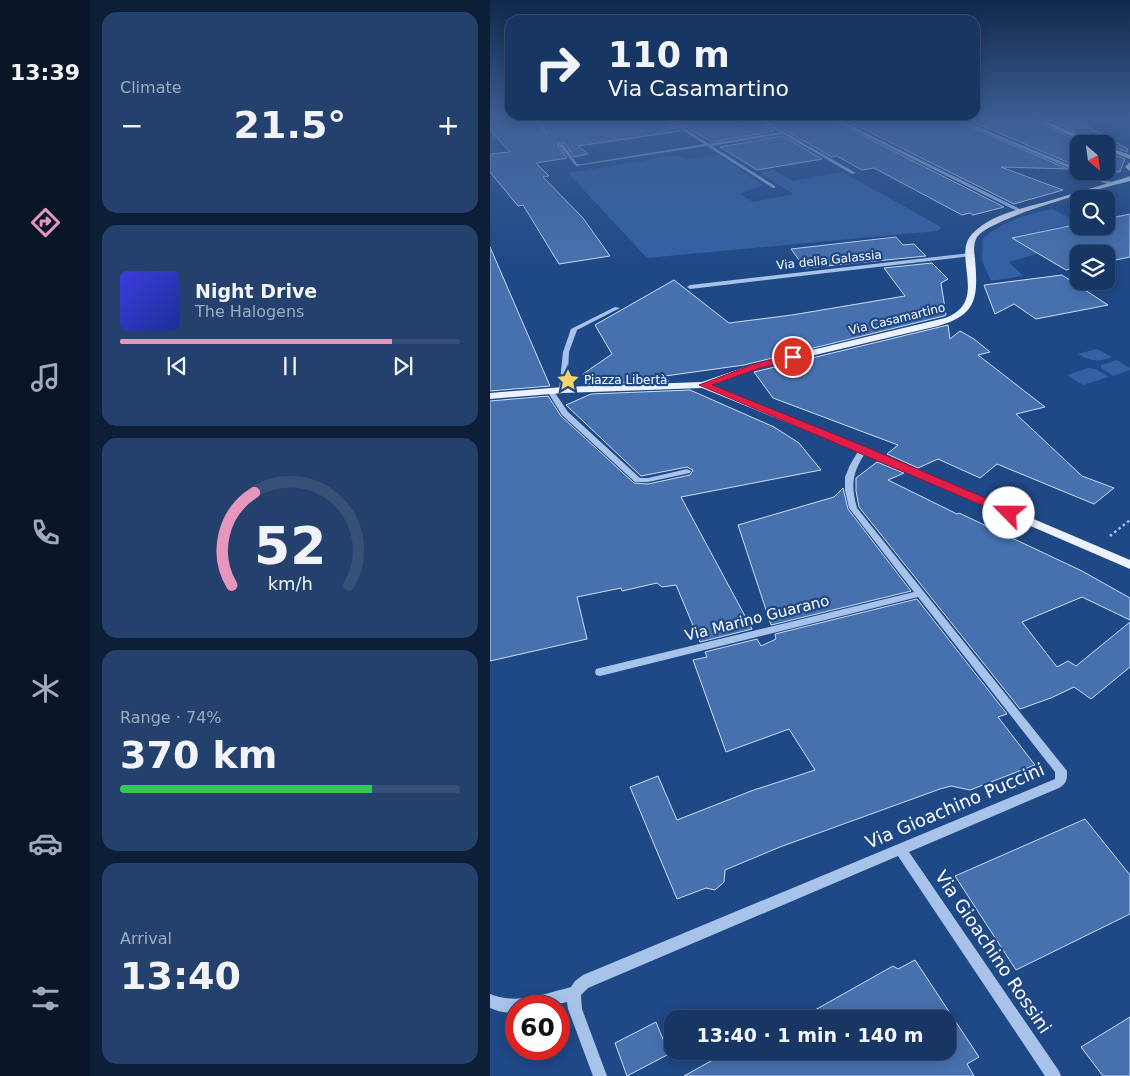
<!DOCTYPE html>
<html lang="en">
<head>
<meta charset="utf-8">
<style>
  body { margin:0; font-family:"DejaVu Sans",sans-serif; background:#24416d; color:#f1f3f6; height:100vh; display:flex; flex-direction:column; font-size:19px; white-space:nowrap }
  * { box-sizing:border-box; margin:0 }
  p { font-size:16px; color:#9eabbf }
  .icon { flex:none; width:28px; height:28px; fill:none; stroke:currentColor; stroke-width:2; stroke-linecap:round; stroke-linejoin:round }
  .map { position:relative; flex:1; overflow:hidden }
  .panel { display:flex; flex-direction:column; gap:12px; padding:12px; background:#0d1e37; width:400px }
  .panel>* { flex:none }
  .banner { position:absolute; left:15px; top:15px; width:475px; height:105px; border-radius:15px; box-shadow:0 2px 12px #0003,0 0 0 1px #365078; background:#173664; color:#f1f3f6; overflow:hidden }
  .needle { width:32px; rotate:151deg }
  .buttons { position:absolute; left:580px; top:135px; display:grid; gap:10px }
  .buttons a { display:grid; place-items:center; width:45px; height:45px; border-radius:10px; background:#173664; box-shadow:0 2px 12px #0003,0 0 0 1px #365078; font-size:25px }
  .speed { position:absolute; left:15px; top:995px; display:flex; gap:10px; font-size:25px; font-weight:700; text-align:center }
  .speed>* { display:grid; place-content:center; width:65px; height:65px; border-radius:50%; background:#173664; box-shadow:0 2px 12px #0003,0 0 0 1px #365078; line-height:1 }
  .speed .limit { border:8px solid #d22; background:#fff; color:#111 }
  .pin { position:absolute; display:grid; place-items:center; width:42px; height:42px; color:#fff; margin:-21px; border:2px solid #fff; border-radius:50%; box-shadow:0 1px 5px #0007 }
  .me { position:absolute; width:55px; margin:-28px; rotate:293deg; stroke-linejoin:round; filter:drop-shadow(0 0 4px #0008) }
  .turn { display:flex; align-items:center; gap:18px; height:105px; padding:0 20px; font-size:22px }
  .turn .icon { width:65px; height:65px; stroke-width:2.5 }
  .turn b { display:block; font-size:35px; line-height:42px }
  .big { font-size:38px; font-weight:700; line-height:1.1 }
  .panel .card { flex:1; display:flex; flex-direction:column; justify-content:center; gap:8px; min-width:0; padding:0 18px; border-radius:15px; background:#24416d }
  .panel .dial { align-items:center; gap:0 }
  .dial svg { height:130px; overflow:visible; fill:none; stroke:#365078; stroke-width:7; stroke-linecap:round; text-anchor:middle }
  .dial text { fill:#f1f3f6; stroke:none }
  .song { display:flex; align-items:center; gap:15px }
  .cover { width:60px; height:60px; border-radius:8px; background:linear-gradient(135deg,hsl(240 70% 55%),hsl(230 70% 35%)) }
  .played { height:5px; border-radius:2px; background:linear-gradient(90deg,#e797bd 80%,#365078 80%) }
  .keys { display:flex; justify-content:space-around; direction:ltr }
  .heat { display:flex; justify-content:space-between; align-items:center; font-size:28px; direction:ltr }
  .charge { height:8px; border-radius:4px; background:linear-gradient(90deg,#34c759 74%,#365078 0) }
  .trip { position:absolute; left:174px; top:1010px; width:292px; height:50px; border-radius:15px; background:#173664; box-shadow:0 2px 12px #0003,0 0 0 1px #365078; font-weight:700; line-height:50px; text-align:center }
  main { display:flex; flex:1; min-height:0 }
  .tab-bar { display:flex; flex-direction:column; width:90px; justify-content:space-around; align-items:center; background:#091628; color:#9eabbf }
  .tab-bar .icon { width:35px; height:35px }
  .tab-bar .selected { color:#e797bd }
  .tab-bar b { font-size:22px; color:#f1f3f6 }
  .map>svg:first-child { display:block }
  .green { fill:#3361a3 }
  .building { fill:#4771ae; stroke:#ccdef8 }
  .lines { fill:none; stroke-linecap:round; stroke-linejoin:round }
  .path { stroke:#a8c3ea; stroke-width:2.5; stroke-dasharray:2.5 3; stroke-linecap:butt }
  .minor { fill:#a8c3ea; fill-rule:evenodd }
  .major { fill:#ecf2fe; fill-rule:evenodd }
  .route { fill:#e11d48; stroke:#92132f }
  .labels { text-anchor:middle; stroke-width:4.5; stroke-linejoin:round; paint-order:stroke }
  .far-street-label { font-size:12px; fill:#fff; stroke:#1f4886 }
  .far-poi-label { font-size:12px; fill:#fff; stroke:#1f4886; text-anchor:start }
  .street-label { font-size:15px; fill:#fff; stroke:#1f4886 }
  .near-street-label { font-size:18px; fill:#fff; stroke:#1f4886 }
</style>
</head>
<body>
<main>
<nav class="tab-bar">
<b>13:39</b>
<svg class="icon selected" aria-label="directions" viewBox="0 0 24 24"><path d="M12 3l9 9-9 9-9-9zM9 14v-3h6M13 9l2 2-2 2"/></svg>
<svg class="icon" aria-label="music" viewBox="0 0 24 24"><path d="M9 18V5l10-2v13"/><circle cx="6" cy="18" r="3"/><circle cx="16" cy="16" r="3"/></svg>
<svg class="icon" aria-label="phone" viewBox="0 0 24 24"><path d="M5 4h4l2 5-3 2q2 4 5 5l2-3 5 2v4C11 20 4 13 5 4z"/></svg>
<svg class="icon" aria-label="climate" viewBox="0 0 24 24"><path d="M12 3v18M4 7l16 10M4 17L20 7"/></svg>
<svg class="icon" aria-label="car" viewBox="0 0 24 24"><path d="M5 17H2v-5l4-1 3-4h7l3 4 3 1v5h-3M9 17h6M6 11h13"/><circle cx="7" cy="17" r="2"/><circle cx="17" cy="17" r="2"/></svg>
<svg class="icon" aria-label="filters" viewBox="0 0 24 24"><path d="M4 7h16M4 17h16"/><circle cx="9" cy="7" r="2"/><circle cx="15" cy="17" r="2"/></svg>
</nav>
<section class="panel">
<div class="card"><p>Climate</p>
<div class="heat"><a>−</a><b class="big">21.5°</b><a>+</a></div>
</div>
<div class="card">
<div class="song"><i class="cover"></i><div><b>Night Drive</b><p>The Halogens</p></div></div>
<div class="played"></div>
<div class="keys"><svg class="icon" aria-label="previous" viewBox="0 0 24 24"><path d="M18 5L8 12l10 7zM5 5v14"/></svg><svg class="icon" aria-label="pause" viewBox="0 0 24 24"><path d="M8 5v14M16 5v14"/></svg><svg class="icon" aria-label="next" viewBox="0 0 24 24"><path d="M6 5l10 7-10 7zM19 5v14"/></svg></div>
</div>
<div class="card dial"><svg viewBox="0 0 100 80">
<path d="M14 69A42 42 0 1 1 86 69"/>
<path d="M14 69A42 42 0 0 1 28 12" stroke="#e797bd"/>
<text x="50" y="56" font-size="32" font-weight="700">52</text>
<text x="50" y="72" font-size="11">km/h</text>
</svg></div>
<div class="card"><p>Range · 74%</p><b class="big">370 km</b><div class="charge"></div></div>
<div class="card"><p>Arrival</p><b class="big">13:40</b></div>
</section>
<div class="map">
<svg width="640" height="1076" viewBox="0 0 640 1076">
  <rect width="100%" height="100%" fill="#1f4886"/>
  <!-- green -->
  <path class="green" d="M187,155L195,160L229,155L273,185L250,194L263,202L303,194L269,172L282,169L302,181L352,172L446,224L451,228L447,231L157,258L78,173Z
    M562,209L589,222V226L604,242L573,226L522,238L549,253L519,262L533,276L501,281L492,261L493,238C517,220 533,215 562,209Z
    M607,349L622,357C608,362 602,362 588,354Z
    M627,360L640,368V370L623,376L611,368V365Z
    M598,368L606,369L619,377L593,385L577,375Z"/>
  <!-- building -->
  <path class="building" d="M0,117H42L55,133L58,132L59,130L50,117H243L244,123L264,120L284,131L222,142L180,118L179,124L190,131L88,146L98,154L84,157L75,143H69L68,146L77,158L46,163L59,176L53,177L93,218L120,256L69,264L33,205L28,206L0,172V154L20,152L0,130Z
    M285,117H336L514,207L483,215L480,213L472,215L384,168L372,170L347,156L342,157L275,119Z
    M349,117H457L578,169L511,167L573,190L524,204Z
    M471,117H537L595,144H589V167Z
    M552,117H580L638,149L637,152L616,144H611Z
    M293,136L332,159L267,170L230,147Z
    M616,152L635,159L630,172L616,171Z
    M640,214V257L616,262V254H589V267L576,270L522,238L589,224V226H616V219Z
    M406,237L413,245L424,244L436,256L315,268L301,249Z
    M0,247L60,386L0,391Z
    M442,263L458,279L451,283L456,315L454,316L254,365L168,377L179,381L97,384L93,374L122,354L105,325L184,280L239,323L302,315L415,296L394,268Z
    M572,275L618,305L546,319L524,304L505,314L494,285Z
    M458,325L460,339L470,331L484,339L500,352L488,355L555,407L526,414L592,476L624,488L604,504L507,464L490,478L448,459L428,468L397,454L408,445L283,398L264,372Z
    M200,390L284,427L309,443L331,470L191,497L262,629L210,642L186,585L172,587L167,583L132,591L131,588L87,597L97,639L0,661V401L58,396L71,416L144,483L158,484L200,475L203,470L197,467L151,476L76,405L101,394Z
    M387,462L414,473L398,480L467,514L469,513L592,571L640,598V620L592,597L532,622L567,667L578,661L586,666L640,622V667L601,699L584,687L561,698L530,709L369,507L366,491V478Z
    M353,488L358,509L421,591L281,625L248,525L344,497Z
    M427,599L517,714L508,717L545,765L480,790L461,786L450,789L290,847L235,870L234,882L225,890L216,888L187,899L140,787L168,776L187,820L261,791L325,770L299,729L236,752L203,660L217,657L215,652L267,639L271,646L286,639L285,634Z
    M595,819L640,875V914L526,970L465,876Z
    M425,960L489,1057L477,1064L484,1076H194L239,1051H458V1019H309L403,966L408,969Z
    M640,1017V1076H613L591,1047Z
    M166,1022L179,1054L137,1076L125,1043Z"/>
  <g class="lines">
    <!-- path -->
    <path class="path" d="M620,536L640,520"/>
    <!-- minor -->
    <path class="minor" d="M44,117H48L57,131H55Z
      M263,117H268L366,173L362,174L293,134L222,146L285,186V188H283L217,146L86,166L69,145L73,144L87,164H93L214,144L180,122L181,120L219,144L289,132Z
      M338,117H344L534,211L529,212Z
      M459,117H465L589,169V171H595L621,182L640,176V179L619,185Z
      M480,253L483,255L482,256L200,289L197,287L200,285Z
      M125,307L130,308L87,330L79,352L77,390L73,392L69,390L73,352L81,329Z
      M61,389L63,390L78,412L150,478H158L197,469L201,471L200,473L158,482H145L72,415L57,391Z
      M370,448H376L377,450C363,472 360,482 367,508L577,771C577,780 577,783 569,788L419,852L569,1071L571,1076H555L408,856L98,988L91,995L92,1009L117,1076H103L78,1009L77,1002L60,1006H26V1013C17,1013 9,1012 0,1008V994C27,1005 54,994 81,987L85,981L93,975L565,779V772L428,597L110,676L106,675L105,672L106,669L110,668L424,592L359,508L355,490V477L360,465Z"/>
    <!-- major -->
    <path class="major" d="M539,117H547L609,144H600Z
      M616,146L640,155V159L616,150Z
      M640,162V171L635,167Z
      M640,177V181C612,188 501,217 487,237C483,244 484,252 485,259C488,296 488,315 448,326L270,368L222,385L377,448L640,560V569L369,452L212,388L73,393L0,399V393L73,387L212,382L264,364L455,318C500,302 461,256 482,234C501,213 536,208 562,200C588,192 614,184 640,177Z"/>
  </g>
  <!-- sky -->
  <linearGradient id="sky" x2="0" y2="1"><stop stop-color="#11284a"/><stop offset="0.44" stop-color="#3c5e95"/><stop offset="1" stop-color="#3c5e95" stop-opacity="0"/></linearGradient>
  <rect width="640" height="268" fill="url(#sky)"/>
  <!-- route -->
  <path class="route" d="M303,355L306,356V359L270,368L222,385L376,447L523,510L525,513L523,515H515L209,385L264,364Z"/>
  <!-- icons -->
  <defs>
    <symbol id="sight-bare" viewBox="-9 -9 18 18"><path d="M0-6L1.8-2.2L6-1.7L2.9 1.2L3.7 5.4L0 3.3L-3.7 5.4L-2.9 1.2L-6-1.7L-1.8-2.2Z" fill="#f8d468" stroke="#1f4886" stroke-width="2.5" paint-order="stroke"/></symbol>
  </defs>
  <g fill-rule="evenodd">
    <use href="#sight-bare" x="62" y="364" width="32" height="32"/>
  </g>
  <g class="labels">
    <!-- far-street labels -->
    <g class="far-street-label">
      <text transform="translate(339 260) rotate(-6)" y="4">Via della Galassia</text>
      <text transform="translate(407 319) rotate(-14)" y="4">Via Casamartino</text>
    </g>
    <!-- far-poi labels -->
    <g class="far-poi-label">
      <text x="94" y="384">Piazza Libertà</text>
    </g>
    <!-- street labels -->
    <g class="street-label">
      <text transform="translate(267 618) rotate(-14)" y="5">Via Marino Guarano</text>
    </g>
    <!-- near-street labels -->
    <g class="near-street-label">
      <text transform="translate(465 806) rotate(-23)" y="6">Via Gioachino Puccini</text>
      <text transform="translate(503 952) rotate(56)" y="6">Via Gioachino Rossini</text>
    </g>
  </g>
</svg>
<div class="buttons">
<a><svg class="needle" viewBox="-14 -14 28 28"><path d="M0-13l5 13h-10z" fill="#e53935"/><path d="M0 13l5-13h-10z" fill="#9eabbf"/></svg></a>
<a><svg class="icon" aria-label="search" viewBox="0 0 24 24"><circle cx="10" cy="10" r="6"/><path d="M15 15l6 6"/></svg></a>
<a><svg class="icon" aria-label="layers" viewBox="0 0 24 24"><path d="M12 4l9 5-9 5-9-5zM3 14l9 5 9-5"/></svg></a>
</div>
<div class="speed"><div class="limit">60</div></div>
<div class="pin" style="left:303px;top:357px;background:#d93025"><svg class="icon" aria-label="arrive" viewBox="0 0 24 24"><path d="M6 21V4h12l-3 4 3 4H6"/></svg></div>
<svg class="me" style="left:519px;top:513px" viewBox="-20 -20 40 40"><circle r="19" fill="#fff"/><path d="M0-13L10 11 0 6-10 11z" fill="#e11d48"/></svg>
<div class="trip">13:40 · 1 min · 140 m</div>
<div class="banner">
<div class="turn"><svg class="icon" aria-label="right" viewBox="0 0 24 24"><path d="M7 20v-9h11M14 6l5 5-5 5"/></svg><div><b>110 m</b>Via Casamartino</div></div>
</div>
</div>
</main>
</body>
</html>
